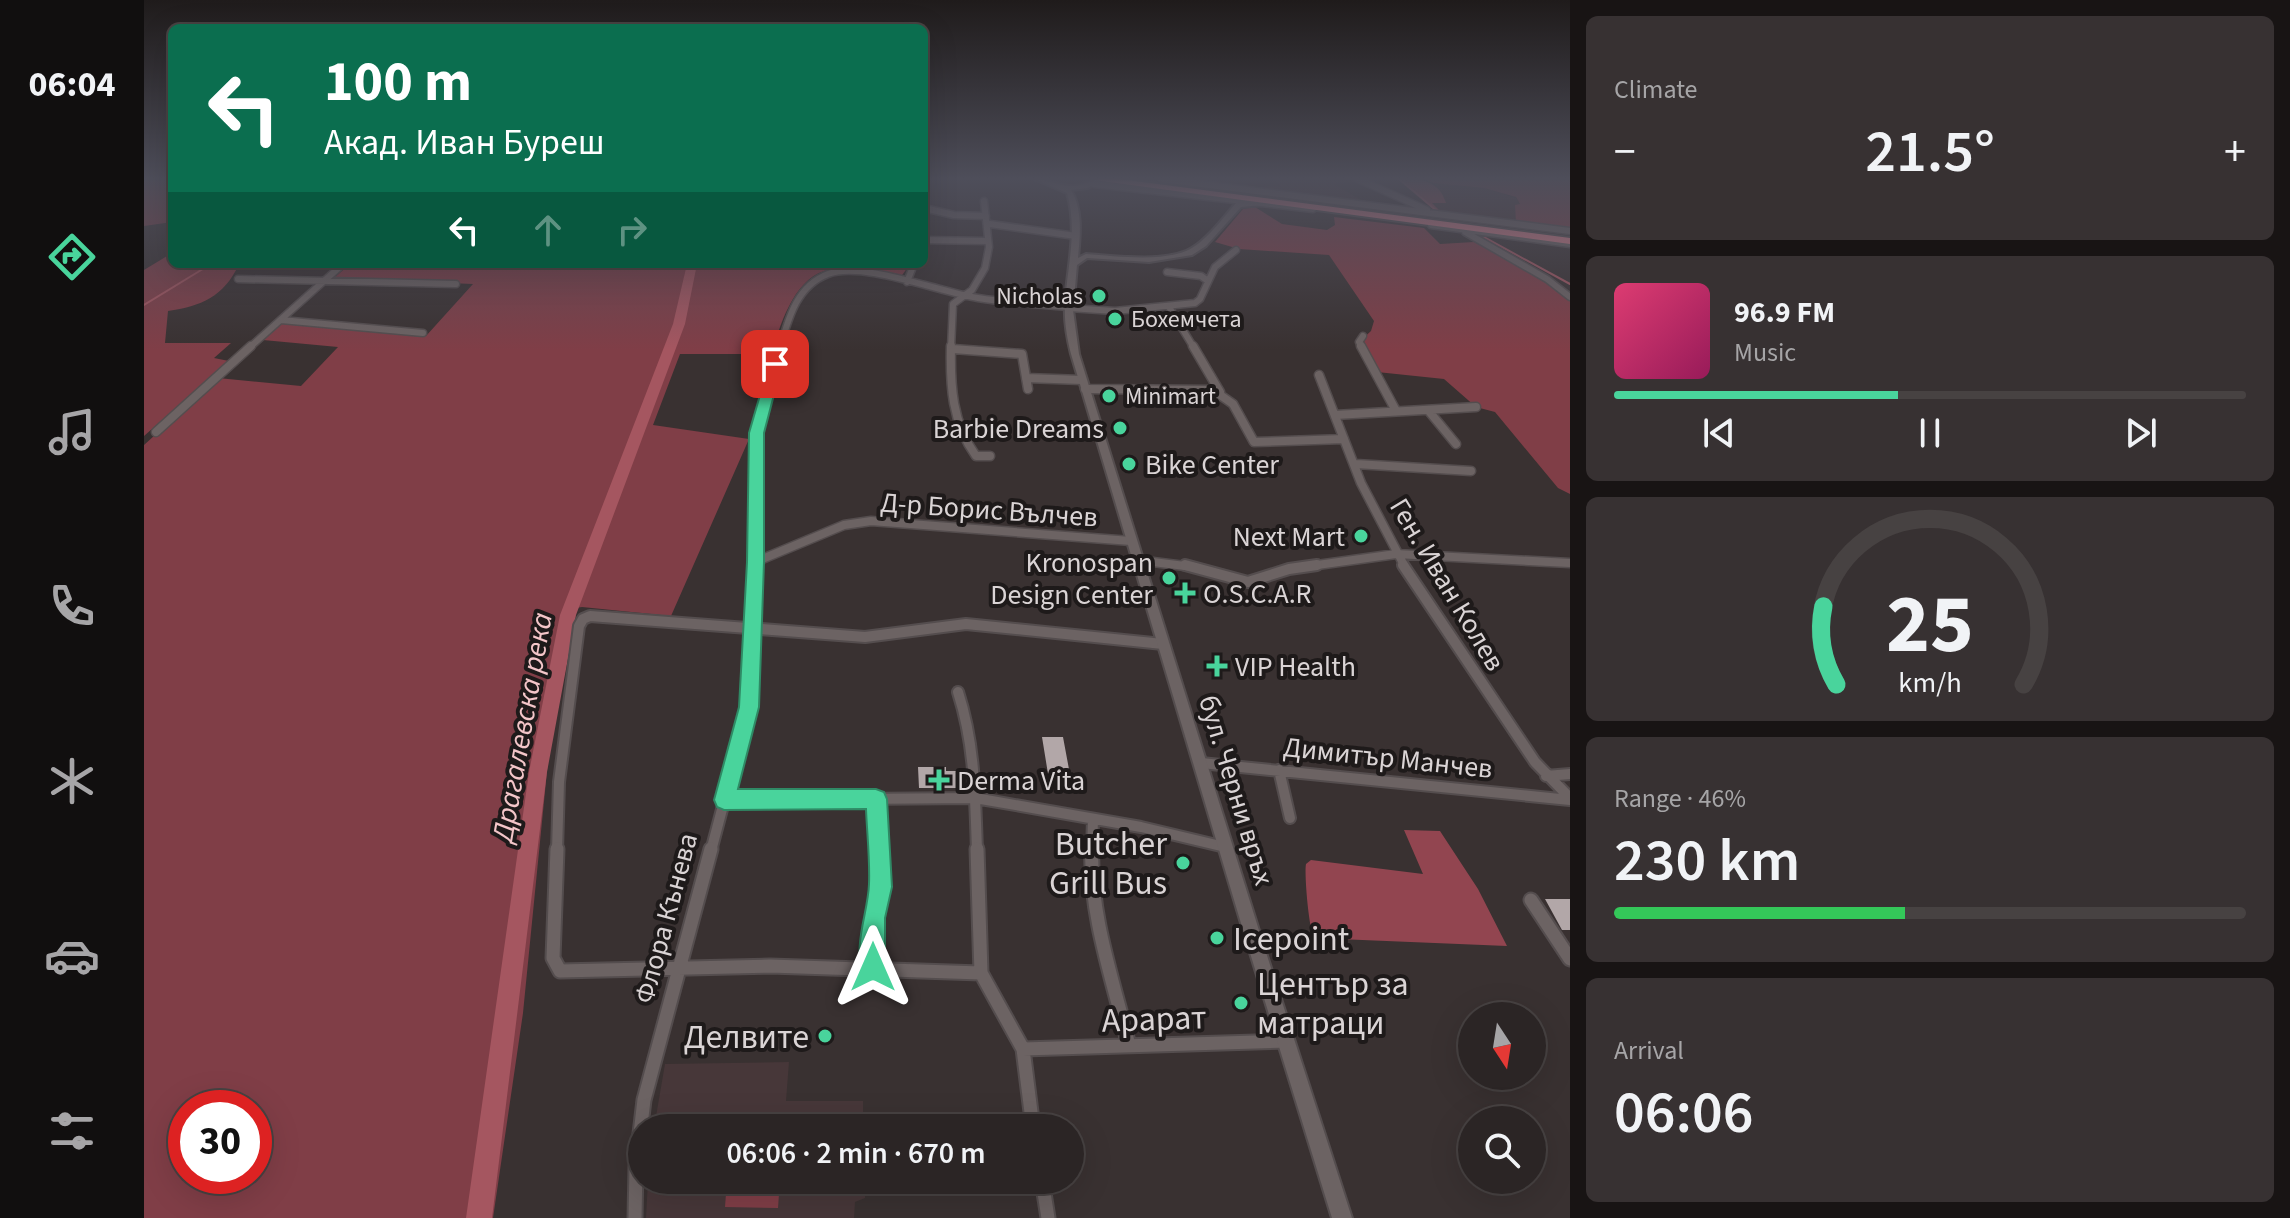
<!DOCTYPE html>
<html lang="en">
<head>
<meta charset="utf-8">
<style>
  body { margin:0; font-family:"Source Sans 3",sans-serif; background:#373132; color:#f1f3f6; height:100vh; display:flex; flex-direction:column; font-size:30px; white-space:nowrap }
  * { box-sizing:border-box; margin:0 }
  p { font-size:26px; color:#a6a5a7 }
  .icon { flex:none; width:44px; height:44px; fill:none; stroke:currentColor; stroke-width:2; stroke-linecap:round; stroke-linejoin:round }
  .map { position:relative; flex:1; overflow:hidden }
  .details { display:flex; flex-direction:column; gap:16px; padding:16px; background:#181414; width:720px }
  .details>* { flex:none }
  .banner { position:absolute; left:24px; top:24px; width:760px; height:244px; border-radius:12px; box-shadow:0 8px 32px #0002,0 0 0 2px #474242; background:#0b6e4f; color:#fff; overflow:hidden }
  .needle { width:52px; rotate:168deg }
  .buttons { position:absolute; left:1314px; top:1002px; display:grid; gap:16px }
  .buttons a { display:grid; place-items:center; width:88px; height:88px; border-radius:50%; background:#2b2525; box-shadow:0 8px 32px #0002,0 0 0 2px #474242; font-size:40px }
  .speed { position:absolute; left:24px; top:1090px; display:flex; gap:16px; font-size:40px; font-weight:700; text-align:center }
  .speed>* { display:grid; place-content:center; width:104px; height:104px; border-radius:50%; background:#2b2525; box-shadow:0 8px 32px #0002,0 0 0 2px #474242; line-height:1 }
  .speed .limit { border:12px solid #d22; background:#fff; color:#111 }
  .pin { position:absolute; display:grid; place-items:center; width:68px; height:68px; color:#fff; margin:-34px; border-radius:16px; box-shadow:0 4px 12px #0006 }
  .me { position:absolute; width:88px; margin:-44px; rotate:0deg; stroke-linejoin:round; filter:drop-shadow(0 0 6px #0008) }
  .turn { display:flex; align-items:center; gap:28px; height:168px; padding:0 24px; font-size:36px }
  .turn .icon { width:104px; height:104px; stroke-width:2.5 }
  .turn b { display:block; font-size:56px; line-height:68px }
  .lanes { display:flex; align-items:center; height:76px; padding:0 24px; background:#0003; justify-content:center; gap:40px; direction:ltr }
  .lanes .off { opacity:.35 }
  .big { font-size:60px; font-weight:600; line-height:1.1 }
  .details .card { flex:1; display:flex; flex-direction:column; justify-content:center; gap:12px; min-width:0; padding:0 28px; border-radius:12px; background:#373132 }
  .details .dial { align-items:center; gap:0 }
  .dial svg { height:208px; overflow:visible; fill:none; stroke:#474242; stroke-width:7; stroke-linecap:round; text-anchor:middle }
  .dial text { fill:#f1f3f6; stroke:none }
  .song { display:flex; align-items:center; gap:24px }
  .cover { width:96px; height:96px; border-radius:12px; background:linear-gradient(135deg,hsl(340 70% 55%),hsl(330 70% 35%)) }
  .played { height:8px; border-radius:4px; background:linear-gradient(90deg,#49d49c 45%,#474242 45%) }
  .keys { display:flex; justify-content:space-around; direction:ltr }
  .heat { display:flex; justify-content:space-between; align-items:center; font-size:44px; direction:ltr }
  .charge { height:12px; border-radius:6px; background:linear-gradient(90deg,#34c759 46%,#474242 0) }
  .trip { position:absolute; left:484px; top:1114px; width:456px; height:80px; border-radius:40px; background:#2b2525; box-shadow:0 8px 32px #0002,0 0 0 2px #474242; font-weight:600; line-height:80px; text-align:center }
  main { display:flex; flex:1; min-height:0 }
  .tabs { display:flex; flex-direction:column; width:144px; justify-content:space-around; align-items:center; background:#110f0f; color:#a6a5a7 }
  .tabs .icon { width:56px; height:56px }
  .tabs .on { color:#49d49c }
  .tabs b { font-size:36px; color:#f1f3f6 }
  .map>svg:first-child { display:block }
  .built { fill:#473739 }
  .green { fill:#803e47; fill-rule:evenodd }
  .forest { fill:#924550 }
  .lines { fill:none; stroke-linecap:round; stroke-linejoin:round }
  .stream { stroke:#a55660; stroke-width:2 }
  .river { fill:#a55660; fill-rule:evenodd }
  .building { fill:#b2a7a8 }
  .minor-far3-casing { stroke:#544d4e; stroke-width:9 }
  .minor-far2-casing { stroke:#544d4e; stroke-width:11 }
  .minor-far1-casing { stroke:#544d4e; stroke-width:14 }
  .minor-casing { stroke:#544d4e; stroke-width:17 }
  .secondary-casing { stroke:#544d4e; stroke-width:4 }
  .trunk-casing { stroke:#544d4e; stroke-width:4 }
  .minor-far3 { stroke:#6c6363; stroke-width:6 }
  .minor-far2 { stroke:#6c6363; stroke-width:8 }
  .minor-far1 { stroke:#6c6363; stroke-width:10 }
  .minor { stroke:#6c6363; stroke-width:13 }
  .secondary { fill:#6c6363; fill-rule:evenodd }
  .trunk { fill:#df808c; fill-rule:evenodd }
  .route { fill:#49d49c; stroke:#2f8a65; stroke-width:2 }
  .poi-dot { fill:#49d49c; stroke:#1e1a1a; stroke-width:3 }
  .labels { text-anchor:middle; stroke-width:8; stroke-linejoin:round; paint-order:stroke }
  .far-poi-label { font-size:24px; fill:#dad4d5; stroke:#1e1a1a; text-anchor:start }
  .poi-label { font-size:28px; fill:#dad4d5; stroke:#1e1a1a; text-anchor:start }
  .street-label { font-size:28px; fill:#dad4d5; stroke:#1e1a1a }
  .water-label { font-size:30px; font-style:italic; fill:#f4c6c9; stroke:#1e1a1a }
  .near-poi-label { font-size:34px; fill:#dad4d5; stroke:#1e1a1a; text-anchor:end }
  .near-street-label { font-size:34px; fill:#dad4d5; stroke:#1e1a1a }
</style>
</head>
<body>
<main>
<nav class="tabs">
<b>06:04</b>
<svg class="icon on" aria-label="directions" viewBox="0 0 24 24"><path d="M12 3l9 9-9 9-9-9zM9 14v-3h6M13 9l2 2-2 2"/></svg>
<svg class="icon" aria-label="music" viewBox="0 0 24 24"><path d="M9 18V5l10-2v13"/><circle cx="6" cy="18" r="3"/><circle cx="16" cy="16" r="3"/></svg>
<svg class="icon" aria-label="phone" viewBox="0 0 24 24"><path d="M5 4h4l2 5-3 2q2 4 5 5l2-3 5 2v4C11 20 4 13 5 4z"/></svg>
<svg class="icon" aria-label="climate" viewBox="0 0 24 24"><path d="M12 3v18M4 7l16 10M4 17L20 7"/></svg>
<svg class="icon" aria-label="car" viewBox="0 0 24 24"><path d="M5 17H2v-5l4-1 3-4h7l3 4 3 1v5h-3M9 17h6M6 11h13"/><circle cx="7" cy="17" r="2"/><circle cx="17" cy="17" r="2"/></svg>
<svg class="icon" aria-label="filters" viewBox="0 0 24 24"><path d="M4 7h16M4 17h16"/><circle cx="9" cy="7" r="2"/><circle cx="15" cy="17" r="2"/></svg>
</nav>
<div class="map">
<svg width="1426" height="1218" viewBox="0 0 1426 1218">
  <rect width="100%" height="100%" fill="#393131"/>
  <!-- built -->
  <path class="built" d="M1211,179L1214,181L1190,184L1222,203L1120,190L1122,186L1138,187L1131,180Z
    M1289,183L1340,188L1372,198L1376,205L1372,222L1298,213L1287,202L1301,203L1300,197Z
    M645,1062L642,1101H719V1128H510L521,1064Z
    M504,1180H721V1198L711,1202L710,1218H502Z"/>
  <!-- green -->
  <path class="green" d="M0,179H28V222L0,226Z
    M1280,179H1426V228L1372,222L1371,205L1376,204L1372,197L1340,188L1289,183Z
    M1111,207L1138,224L1183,230L1191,225L1190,217L1280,228L1296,244L1330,242L1401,280L1426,301V494L1414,488L1351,412L1332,407L1300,379L1233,372L1215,342L1227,331L1230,321L1185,255L1095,249L1071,242L1099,209Z
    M28,253V264H95C80,297 57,306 24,311L21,343H87L70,358L85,361L0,436V270Z
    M206,264H766L756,278C737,275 696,265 680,271C649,281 635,327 628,354H536L509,425L605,439L527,616L438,607L419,610L379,1013L349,1218H0V445L74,378L157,386L194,347L119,340L137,323L282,336L329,284L190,278ZM42,1108H110V1176H42Z
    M583,1180H636L634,1208L581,1207Z"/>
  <!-- forest -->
  <path class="forest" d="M1256,179C1277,179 1295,180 1302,203H1288L1298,213L1291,211Z
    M1260,830L1296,831L1334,889L1363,946L1170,938C1165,930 1160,874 1162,864L1167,860L1279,874Z"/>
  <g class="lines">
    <!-- stream -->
    <path class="stream" d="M1255,179L1294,212
      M1336,235L1426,284
      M0,305L67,264"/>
    <!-- river -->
    <path class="river" d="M543,264H553L541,324L432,615L403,772L348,1218H322L385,772L416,615L529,324Z"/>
  </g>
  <!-- building -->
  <path class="building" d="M898,737H919L927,780H905Z
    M774,767H802V771H815L817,788H775Z
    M1401,899H1426V930H1418Z"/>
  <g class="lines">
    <defs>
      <path id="minor-far3" d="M1018,179L1426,231
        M1214,179L1283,210
        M950,184L1169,209
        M780,208L810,215L842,216
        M846,224L932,236
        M1287,225L1426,244
        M1321,232L1403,279L1426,297
        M780,240L843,241
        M1023,272L1057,276L1064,281
        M94,279L312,284
        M763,282L770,264
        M1025,307L1050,348
        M925,308L971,311L1051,303L1056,299L1071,267L1092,250
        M137,320L279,333
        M105,348L199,264
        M636,348C644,320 652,286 684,274C719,261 795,292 834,298C864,303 895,304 925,307
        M807,348L809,304L828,290L841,268L845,247L840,201
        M1218,348L1215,342L1219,336"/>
      <path id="minor-far2" d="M807,346C806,386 808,423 832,456H846
        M1049,346L1076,392
        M1217,346L1251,409
        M809,349L878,354L884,389
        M1175,375L1217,483L1261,567
        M882,378L938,380
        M941,389L1069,390L1089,404L1110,442L1200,439
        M1284,410L1312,444
        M1191,415L1332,407
        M12,432L107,346
        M1212,464L1327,471
        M993,560L1049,567
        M611,562L700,525L727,521L987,541
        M611,567L612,433L637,346
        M1159,567L1252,554L1426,563"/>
      <path id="minor-far1" d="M1041,565L1104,582L1145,569L1173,565
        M1259,565L1391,762L1426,798
        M814,692C831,745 831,796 833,851
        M1057,763L1426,800
        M1135,770L1146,818
        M1402,776L1426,774
        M732,799L734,851
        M580,800L831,798L997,827L1081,847
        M413,851L415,782L435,626L439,619L446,616L721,637L822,624L1019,644
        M567,851L605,707L611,565
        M948,851L949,819"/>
      <path id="minor" d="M413,849L409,958L416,971L626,966L837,973
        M833,849L837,973L879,1049L889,1128
        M948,849C945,914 970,983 985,1046
        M1387,900L1426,959
        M729,967C729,927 736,889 734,849
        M879,1049L1143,1041
        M898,1180L904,1218
        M491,1218L492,1167L500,1100L567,849"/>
      <path id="secondary" d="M890,179C903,179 914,186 928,186C940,186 948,179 959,179L944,188L927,190C939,209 936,236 934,258L942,254C972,256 1014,262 1042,251C1060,244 1079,218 1092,203L1119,201L1123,203L1119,205L1097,207L1062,246L1048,255L1005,262L943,258L933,265L929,310L935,354L1118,940L1208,1218H1188L1102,940L927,354C923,338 920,321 921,304C923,267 934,231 923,193Z"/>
      <path id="trunk" d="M953,179H975L1426,238V244L957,181Z"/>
    </defs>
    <!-- minor-far3 casing -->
    <use href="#minor-far3" class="minor-far3-casing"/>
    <!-- minor-far2 casing -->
    <use href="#minor-far2" class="minor-far2-casing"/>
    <!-- minor-far1 casing -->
    <use href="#minor-far1" class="minor-far1-casing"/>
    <!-- minor casing -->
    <use href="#minor" class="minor-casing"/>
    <!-- secondary casing -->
    <use href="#secondary" class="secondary-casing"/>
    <!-- trunk casing -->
    <use href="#trunk" class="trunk-casing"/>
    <!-- minor-far3 -->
    <use href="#minor-far3" class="minor-far3"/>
    <!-- minor-far2 -->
    <use href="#minor-far2" class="minor-far2"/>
    <!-- minor-far1 -->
    <use href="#minor-far1" class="minor-far1"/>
    <!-- minor -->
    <use href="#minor" class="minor"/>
    <!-- secondary -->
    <use href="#secondary" class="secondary"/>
    <!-- trunk -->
    <use href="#trunk" class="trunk"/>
  </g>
  <!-- sky -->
  <linearGradient id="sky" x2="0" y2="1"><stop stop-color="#1f1b1b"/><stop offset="0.51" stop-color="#4e4e5a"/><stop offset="1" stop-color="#4e4e5a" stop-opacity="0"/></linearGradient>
  <rect width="1426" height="350" fill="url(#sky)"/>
  <!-- route -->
  <path class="route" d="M631,360L638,364L620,433V562L615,707L594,789H732L740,792L743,799L748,887L741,918V967L738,976L729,979L720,976C708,946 724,914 725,884C726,859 723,834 722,809L580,810L573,807L570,800L595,707L603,562L605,433L625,364Z"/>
  <!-- markers -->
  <g class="poi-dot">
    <circle cx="955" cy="296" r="8"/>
    <circle cx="971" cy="319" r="8"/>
    <circle cx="965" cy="396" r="8"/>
    <circle cx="976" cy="428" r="8"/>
    <circle cx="985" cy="464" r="8"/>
    <circle cx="1217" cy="536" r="8"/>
    <circle cx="1025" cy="578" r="8"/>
    <path d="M1037 581h8v8h8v8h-8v8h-8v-8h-8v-8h8z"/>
    <path d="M1069 654h8v8h8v8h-8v8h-8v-8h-8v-8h8z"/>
    <path d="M791 768h8v8h8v8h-8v8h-8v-8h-8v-8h8z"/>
    <circle cx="1039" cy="863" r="8"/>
    <circle cx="1073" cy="938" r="8"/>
    <circle cx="1097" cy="1003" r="8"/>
    <circle cx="681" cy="1036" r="8"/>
  </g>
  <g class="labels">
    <!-- far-poi labels -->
    <g class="far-poi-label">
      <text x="939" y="304" text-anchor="end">Nicholas</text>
      <text x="987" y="327">Бохемчета</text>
      <text x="981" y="404">Minimart</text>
    </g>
    <!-- poi labels -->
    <g class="poi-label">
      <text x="960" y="438" text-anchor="end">Barbie Dreams</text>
      <text x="1001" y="474">Bike Center</text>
      <text x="1201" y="546" text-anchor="end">Next Mart</text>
      <text x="1009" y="572" text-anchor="end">Kronospan<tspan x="1009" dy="32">Design Center</tspan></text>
      <text x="1059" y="603">O.S.C.A.R</text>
      <text x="1091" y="676">VIP Health</text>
      <text x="813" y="790">Derma Vita</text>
    </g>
    <!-- street labels -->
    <g class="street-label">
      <text transform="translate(845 509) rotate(4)" y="10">Д-р Борис Вълчев</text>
      <text transform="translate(1304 584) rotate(59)" y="10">Ген. Иван Колев</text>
      <text transform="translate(1244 757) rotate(6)" y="10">Димитър Манчев</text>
      <text transform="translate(1093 790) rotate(73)" y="10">бул. Черни връх</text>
      <text transform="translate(521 918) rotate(-75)" y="10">Флора Кънева</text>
    </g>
    <!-- water labels -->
    <g class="water-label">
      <text transform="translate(378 727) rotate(-80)" y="10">Драгалевска река</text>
    </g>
    <!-- near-poi labels -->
    <g class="near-poi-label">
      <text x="1023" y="855">Butcher<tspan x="1023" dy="39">Grill Bus</tspan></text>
      <text x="1089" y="950" text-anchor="start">Icepoint</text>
      <text x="1113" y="995" text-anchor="start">Център за<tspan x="1113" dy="39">матраци</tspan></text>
      <text x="665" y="1048">Делвите</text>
    </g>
    <!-- near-street labels -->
    <g class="near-street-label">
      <text transform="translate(1010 1018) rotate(-2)" y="12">Арарат</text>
    </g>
  </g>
</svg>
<div class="buttons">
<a><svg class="needle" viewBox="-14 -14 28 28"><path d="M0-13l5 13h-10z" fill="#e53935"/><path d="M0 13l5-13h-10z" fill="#a6a5a7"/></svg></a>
<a><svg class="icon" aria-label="search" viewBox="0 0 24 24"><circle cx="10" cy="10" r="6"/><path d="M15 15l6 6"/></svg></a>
</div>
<div class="speed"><div class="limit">30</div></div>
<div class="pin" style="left:631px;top:364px;background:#d93025"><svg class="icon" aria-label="arrive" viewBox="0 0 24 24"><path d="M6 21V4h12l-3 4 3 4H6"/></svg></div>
<svg class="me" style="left:729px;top:967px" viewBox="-20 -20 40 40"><path d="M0-17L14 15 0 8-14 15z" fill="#49d49c" stroke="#fff" stroke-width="4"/></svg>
<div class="trip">06:06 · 2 min · 670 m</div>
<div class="banner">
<div class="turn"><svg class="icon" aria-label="left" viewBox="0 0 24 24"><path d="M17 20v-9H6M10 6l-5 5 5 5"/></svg><div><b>100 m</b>Акад. Иван Буреш</div></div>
<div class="lanes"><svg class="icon" aria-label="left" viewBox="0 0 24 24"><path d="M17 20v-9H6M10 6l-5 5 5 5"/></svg><svg class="icon off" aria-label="ahead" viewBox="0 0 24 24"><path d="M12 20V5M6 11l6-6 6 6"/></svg><svg class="icon off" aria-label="right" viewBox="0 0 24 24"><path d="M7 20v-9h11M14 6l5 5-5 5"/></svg></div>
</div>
</div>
<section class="details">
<div class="card"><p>Climate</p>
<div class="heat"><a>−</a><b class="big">21.5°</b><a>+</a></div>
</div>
<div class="card">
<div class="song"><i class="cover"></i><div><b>96.9 FM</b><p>Music</p></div></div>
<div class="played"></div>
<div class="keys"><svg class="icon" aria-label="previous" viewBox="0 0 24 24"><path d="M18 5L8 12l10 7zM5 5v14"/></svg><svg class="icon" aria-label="pause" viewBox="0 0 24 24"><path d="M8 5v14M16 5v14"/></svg><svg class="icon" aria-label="next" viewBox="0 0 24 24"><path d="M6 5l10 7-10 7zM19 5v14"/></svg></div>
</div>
<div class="card dial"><svg viewBox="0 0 100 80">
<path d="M14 69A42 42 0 1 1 86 69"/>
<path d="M14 69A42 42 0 0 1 9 39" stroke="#49d49c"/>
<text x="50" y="56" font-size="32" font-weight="700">25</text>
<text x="50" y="72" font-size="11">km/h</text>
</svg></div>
<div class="card"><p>Range · 46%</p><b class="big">230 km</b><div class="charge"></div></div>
<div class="card"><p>Arrival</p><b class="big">06:06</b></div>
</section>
</main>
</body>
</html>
